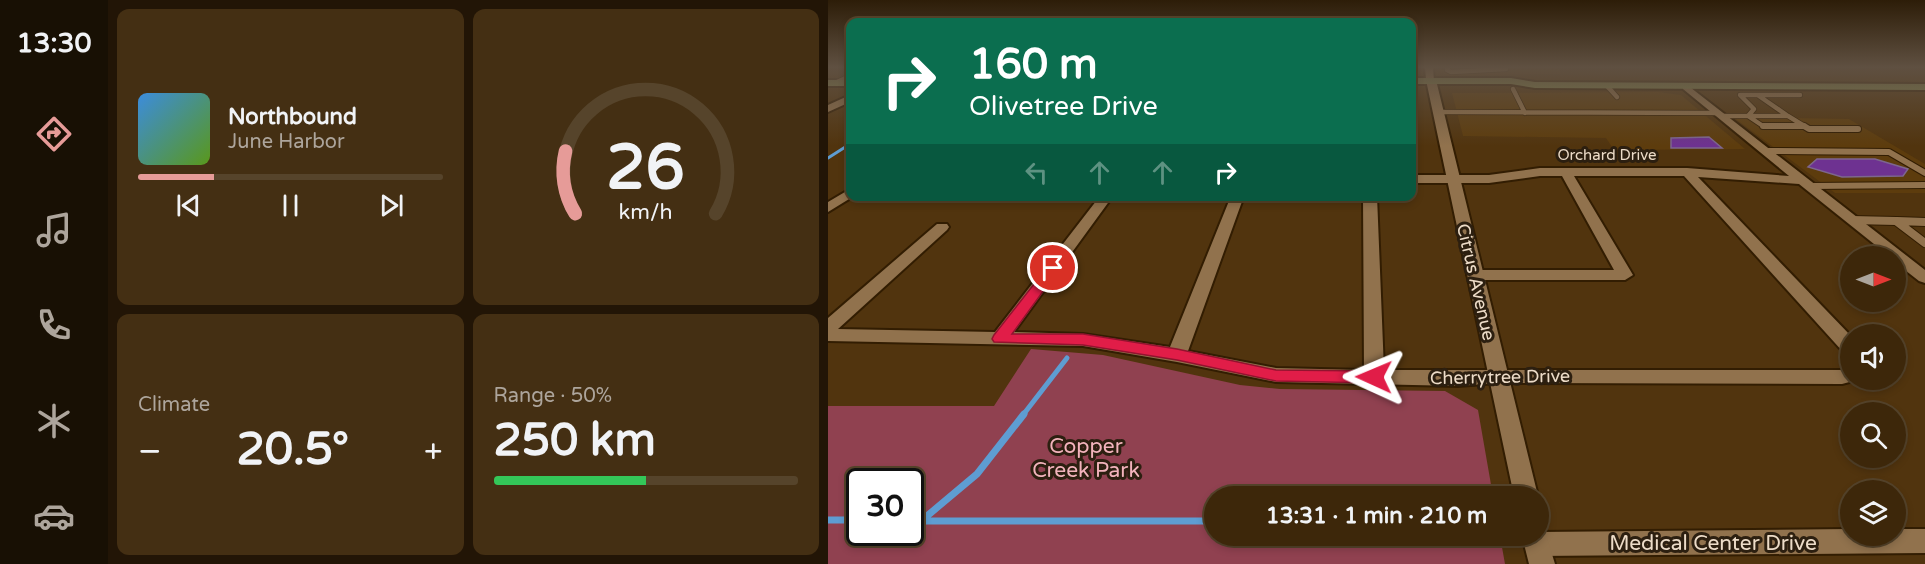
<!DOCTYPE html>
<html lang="en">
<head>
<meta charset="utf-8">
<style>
  body { margin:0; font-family:"Varela Round",sans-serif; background:#442f13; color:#f1f3f6; height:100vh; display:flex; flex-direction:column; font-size:22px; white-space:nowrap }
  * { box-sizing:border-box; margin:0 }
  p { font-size:20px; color:#ada59c }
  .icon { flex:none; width:33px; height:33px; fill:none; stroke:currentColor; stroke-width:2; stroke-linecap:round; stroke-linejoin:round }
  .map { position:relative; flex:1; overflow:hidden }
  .drawer { display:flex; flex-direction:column; gap:9px; padding:9px; background:#221506; width:720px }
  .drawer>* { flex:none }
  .hud { position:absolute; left:18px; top:18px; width:570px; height:183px; border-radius:12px; box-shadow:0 3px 9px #0003,0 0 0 2px #56442b; background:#0b6e4f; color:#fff; overflow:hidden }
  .needle { width:39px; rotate:90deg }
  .controls { position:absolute; left:1012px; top:246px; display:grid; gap:12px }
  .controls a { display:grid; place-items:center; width:66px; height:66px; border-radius:50%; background:#3d270a; box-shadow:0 3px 9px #0003,0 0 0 2px #56442b; font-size:30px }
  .speed { position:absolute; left:18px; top:468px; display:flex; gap:12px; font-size:30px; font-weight:700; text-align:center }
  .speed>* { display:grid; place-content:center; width:78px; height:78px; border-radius:50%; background:#3d270a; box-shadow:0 3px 9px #0003,0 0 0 2px #56442b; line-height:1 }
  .speed .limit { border:3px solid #111; border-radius:9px; background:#fff; color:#111 }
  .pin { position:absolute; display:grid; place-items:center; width:51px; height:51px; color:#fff; margin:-26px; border:3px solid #fff; border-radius:50%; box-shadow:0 2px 6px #0007 }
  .me { position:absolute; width:66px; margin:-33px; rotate:271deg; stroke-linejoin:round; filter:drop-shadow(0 0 4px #0008) }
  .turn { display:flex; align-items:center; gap:21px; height:126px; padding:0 24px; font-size:27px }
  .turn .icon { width:78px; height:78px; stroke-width:2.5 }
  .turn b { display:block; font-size:42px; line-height:51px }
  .lanes { display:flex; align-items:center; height:57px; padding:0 24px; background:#0003; justify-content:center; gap:30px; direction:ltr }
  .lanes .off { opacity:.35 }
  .big { font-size:45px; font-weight:700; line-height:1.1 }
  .drawer .tile { flex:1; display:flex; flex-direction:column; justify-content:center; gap:9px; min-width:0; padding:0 21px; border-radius:12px; background:#442f13 }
  .drawer .dial { align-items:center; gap:0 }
  .dial svg { height:156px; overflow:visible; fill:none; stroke:#56442b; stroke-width:7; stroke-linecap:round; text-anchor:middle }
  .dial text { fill:#f1f3f6; stroke:none }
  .song { display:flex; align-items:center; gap:18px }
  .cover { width:72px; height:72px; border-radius:9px; background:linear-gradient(135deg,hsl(210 70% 55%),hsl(90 70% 35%)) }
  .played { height:6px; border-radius:3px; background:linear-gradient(90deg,#e69b98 25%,#56442b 25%) }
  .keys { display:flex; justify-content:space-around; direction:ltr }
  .heat { display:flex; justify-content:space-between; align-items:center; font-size:33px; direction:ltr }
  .charge { height:9px; border-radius:4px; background:linear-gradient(90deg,#34c759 50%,#56442b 0) }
  .drawer .tiles { flex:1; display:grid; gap:9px; grid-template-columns:repeat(2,1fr) }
  .trip { position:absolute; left:376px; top:486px; width:345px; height:60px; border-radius:30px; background:#3d270a; box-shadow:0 3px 9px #0003,0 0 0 2px #56442b; font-weight:700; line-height:60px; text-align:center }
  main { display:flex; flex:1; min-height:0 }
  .tabs { display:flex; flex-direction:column; width:108px; justify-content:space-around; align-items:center; background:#181004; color:#ada59c }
  .tabs .icon { width:42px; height:42px }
  .tabs .active { color:#e69b98 }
  .tabs b { font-size:27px; color:#f1f3f6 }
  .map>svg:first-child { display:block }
  .built { fill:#5d3c0d }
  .green { fill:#904150; fill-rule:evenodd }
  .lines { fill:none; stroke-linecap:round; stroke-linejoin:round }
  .stream-far2 { stroke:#5e9dd2; stroke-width:3 }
  .stream-far1 { stroke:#5e9dd2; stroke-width:5 }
  .stream { stroke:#5e9dd2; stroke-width:7 }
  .building { fill:#6e3291; stroke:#7d668e; stroke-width:1.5 }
  .service-far2-casing { stroke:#321d02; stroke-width:6 }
  .service-far1-casing { stroke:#321d02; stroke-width:8 }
  .service-casing { stroke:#321d02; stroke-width:10 }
  .minor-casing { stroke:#321d02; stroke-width:4 }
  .tertiary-casing { stroke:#321d02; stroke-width:4 }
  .primary-casing { stroke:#321d02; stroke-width:4 }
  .service-far2 { stroke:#91724d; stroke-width:4.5 }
  .service-far1 { stroke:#91724d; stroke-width:6 }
  .service { stroke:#91724d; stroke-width:8 }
  .minor { fill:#91724d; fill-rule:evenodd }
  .tertiary { fill:#91724d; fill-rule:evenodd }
  .primary { fill:#868e54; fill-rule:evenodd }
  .route { fill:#e11d48; stroke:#92132f; stroke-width:1.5 }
  .labels { text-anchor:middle; stroke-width:6; stroke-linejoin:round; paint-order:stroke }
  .far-street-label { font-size:15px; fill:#eddcc8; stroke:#2c1f10 }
  .street-label { font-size:18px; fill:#eddcc8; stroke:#2c1f10 }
  .near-park-label { font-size:21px; fill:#f3b3bc; stroke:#2c1f10 }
  .near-street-label { font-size:21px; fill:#eddcc8; stroke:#2c1f10 }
</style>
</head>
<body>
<main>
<nav class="tabs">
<b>13:30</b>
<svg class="icon active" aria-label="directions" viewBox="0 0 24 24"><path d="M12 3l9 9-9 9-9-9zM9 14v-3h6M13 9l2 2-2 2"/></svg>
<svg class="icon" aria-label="music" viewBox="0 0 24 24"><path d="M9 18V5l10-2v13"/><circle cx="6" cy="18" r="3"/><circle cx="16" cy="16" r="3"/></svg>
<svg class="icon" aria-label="phone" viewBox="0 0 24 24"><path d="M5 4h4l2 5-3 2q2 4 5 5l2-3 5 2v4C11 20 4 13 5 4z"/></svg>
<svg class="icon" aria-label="climate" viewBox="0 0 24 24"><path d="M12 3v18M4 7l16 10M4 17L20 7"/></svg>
<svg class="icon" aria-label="car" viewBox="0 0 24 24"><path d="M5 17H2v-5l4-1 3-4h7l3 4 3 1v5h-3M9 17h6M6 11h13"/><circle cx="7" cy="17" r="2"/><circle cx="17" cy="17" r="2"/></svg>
</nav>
<section class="drawer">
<div class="tiles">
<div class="tile">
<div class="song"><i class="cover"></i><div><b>Northbound</b><p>June Harbor</p></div></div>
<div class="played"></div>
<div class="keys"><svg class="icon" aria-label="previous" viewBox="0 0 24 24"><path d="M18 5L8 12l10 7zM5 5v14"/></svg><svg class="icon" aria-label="pause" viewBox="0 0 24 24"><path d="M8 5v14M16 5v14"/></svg><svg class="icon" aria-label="next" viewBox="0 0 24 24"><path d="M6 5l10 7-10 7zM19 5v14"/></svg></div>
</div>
<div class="tile dial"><svg viewBox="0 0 100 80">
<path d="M14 69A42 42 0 1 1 86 69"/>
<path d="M14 69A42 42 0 0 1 9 37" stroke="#e69b98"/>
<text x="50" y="56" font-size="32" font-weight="700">26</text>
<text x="50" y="72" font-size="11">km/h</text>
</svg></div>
<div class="tile"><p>Climate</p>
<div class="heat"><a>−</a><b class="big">20.5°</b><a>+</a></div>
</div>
<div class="tile"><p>Range · 50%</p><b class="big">250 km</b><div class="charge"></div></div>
</div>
</section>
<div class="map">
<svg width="1097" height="564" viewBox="0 0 1097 564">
  <rect width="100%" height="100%" fill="#51340e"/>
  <!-- built -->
  <path class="built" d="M611,67H729L734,74L620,75L612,73Z
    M830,92L853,95L917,149L786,150L778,138L635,136L624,93Z
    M905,117L1021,119L1097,164V193H1007Z"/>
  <!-- green -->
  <path class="green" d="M203,349L275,355L412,385L452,389L617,391L650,410L665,496H387V536H672L677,564H0V406H166ZM32,482H82V532H32Z"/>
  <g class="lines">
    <!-- stream-far2 -->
    <path class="stream-far2" d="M0,158L22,144"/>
    <!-- stream-far1 -->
    <path class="stream-far1" d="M195,415L239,358"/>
    <!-- stream -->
    <path class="stream" d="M0,520H32
      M82,521H387
      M93,521L149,474L196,414"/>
  </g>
  <!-- building -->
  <path class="building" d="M881,137L894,148H843V138Z
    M989,159H1047L1080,169L1075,176L1014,177L980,167Z"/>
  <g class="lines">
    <defs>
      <path id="service-far2" d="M620,67L619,70L623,72L678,69
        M7,83L22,76
        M779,86L789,97
        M685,89L697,113
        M972,95H912L926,109L920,116L935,126H976
        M609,112L891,113
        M894,116H960L931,96
        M960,116L978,127"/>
      <path id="service-far1" d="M935,126H976
        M976,126L981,129H1030
        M939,151L1061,152L1097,173
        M982,186L1097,185"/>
      <path id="service" d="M1024,220L1068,221L1097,243
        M1069,221L1097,222"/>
      <path id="minor" d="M597,67H605L606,82L598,80Z
        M858,84L1097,270V283L1091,281L1068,263V256H1061L971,184L870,177L1023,336V354L1016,353L856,176H746L805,275L797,280H647L639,275L647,270H786L734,176H712L661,183H584V175H661L712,168H859L961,176L855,89V85Z
        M22,95V102L0,112V105Z
        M22,189V196H26L0,212V202Z
        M272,196H285L186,332L255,334L342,347L403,196H416L360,351L448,368L536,370L535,196H549L556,370H1013L1023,367V380H1029L1014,384L670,383L630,386L448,382L349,362L255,346L0,341V318L109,224H119L121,227L119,230L10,329L167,332Z
        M1023,529V536H1068V529H1097V553L709,556L700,553L696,544L700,536H711V532Z"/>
      <path id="tertiary" d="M603,77L608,80L710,496H686L598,80Z
        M711,526L716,528L727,564H701L694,536H711Z"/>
      <path id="primary" d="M584,78H683L707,82L1097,84V90L707,88L683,84H584Z
        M0,80H22V86H0Z"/>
    </defs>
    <!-- service-far2 casing -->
    <use href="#service-far2" class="service-far2-casing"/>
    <!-- service-far1 casing -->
    <use href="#service-far1" class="service-far1-casing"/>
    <!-- service casing -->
    <use href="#service" class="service-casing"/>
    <!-- minor casing -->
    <use href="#minor" class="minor-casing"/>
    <!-- tertiary casing -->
    <use href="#tertiary" class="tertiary-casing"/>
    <!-- primary casing -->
    <use href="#primary" class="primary-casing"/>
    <!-- service-far2 -->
    <use href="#service-far2" class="service-far2"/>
    <!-- service-far1 -->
    <use href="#service-far1" class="service-far1"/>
    <!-- service -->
    <use href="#service" class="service"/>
    <!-- minor -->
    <use href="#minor" class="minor"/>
    <!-- tertiary -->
    <use href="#tertiary" class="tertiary"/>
    <!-- primary -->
    <use href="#primary" class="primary"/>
  </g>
  <!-- sky -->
  <linearGradient id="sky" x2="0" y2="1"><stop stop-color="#2d1d08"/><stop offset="0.46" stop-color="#5f5041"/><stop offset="1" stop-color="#5f5041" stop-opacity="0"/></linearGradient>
  <rect width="1097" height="146" fill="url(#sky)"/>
  <!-- route -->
  <path class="route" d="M225,264L232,268L184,334H255L349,349L448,370L546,371L552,373L554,377L552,382L546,383L448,381L349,360L255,345L166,342L164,339L166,335L221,265Z"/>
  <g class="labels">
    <!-- far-street labels -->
    <g class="far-street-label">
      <text x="779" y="160">Orchard Drive</text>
    </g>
    <!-- street labels -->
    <g class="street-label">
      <text transform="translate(648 282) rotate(77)" y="6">Citrus Avenue</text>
      <text transform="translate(672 377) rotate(-1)" y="6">Cherrytree Drive</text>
    </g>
    <!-- near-park labels -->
    <g class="near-park-label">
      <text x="258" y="453">Copper<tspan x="258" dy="24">Creek Park</tspan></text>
    </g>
    <!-- near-street labels -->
    <g class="near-street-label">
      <text x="885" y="550">Medical Center Drive</text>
    </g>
  </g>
</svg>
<div class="controls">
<a><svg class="needle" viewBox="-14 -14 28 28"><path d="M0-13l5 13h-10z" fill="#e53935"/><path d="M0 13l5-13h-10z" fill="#ada59c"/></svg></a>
<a><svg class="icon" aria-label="sound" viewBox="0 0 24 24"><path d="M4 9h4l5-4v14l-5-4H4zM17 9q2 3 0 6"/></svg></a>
<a><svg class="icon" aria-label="search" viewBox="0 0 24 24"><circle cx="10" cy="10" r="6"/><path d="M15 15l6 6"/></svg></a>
<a><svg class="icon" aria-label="layers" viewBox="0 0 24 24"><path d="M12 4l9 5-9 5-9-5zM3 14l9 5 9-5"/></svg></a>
</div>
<div class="speed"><div class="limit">30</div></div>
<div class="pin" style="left:225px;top:268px;background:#d93025"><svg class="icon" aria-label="arrive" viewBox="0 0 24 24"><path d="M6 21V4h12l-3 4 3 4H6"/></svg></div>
<svg class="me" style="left:546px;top:377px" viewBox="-20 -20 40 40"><path d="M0-17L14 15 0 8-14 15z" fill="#e11d48" stroke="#fff" stroke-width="4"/></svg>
<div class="trip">13:31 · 1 min · 210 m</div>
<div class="hud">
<div class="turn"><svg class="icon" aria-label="right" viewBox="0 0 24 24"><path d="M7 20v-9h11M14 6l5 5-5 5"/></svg><div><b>160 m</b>Olivetree Drive</div></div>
<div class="lanes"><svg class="icon off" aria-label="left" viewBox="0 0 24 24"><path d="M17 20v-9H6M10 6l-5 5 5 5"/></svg><svg class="icon off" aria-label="ahead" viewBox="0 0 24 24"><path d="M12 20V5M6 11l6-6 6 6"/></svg><svg class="icon off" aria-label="ahead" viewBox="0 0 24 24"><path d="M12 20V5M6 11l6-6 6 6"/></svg><svg class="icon" aria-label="right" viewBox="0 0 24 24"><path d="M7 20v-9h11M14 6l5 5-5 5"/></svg></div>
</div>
</div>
</main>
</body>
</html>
